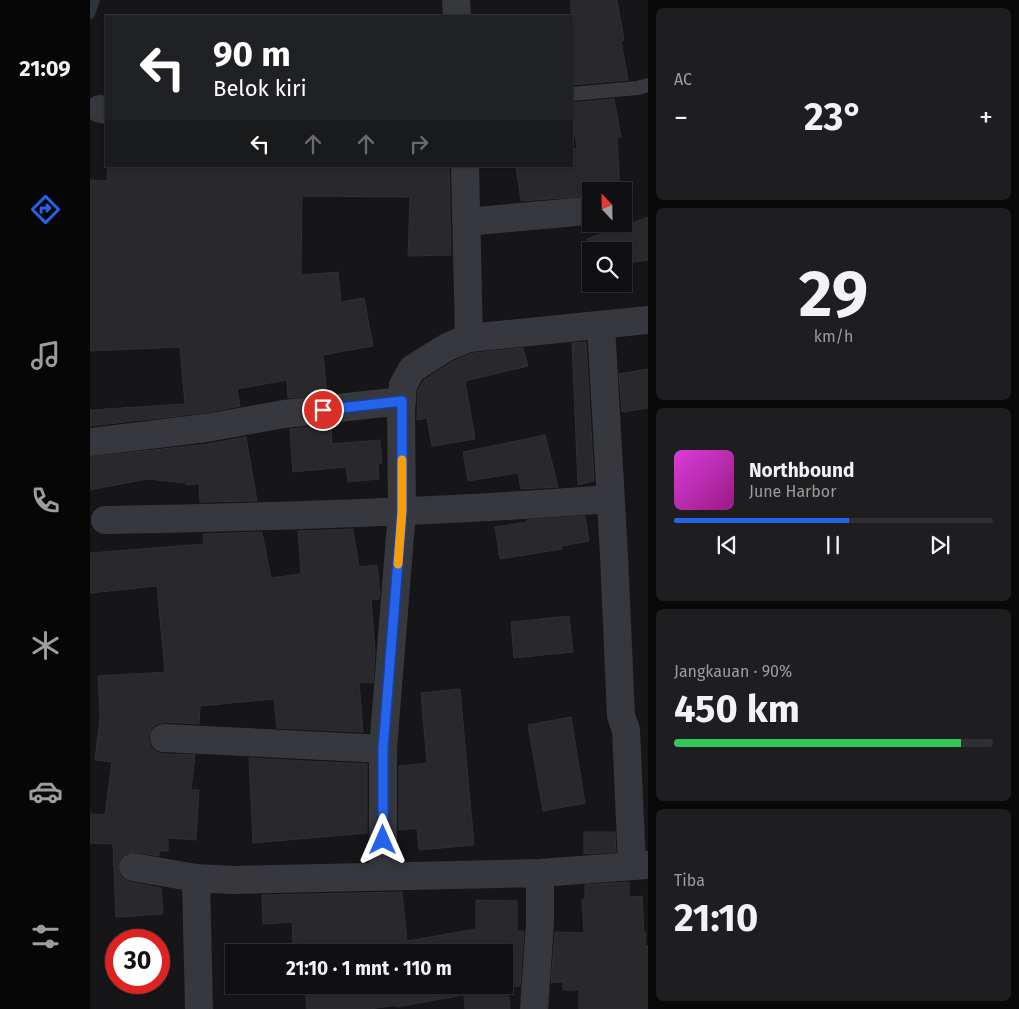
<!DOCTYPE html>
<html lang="id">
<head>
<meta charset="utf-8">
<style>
  body { margin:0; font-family:"Fira Sans",sans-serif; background:#1e1e20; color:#f1f3f6; height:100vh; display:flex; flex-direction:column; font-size:19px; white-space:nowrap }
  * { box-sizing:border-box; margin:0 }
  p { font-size:16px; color:#9c9d9f }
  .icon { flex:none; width:28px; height:28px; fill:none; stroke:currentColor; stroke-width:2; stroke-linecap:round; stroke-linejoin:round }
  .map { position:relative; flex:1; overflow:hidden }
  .drawer { display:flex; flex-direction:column; gap:8px; padding:8px; background:#09090a; width:371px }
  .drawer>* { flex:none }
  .top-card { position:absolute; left:15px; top:15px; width:468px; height:152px; border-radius:0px; box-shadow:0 1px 4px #0004,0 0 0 1px #303032; background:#202124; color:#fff; overflow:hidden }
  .needle { width:32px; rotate:338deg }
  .tools { position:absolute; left:492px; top:182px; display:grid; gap:10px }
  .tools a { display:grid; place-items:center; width:50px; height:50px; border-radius:0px; background:#101012; box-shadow:0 1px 4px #0004,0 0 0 1px #303032; font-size:25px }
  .speed { position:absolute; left:15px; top:929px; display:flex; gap:10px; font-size:25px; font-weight:700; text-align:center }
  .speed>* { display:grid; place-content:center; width:65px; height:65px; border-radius:50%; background:#101012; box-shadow:0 1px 4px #0004,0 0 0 1px #303032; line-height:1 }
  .speed .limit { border:8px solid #d22; background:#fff; color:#111 }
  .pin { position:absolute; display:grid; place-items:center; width:42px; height:42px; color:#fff; margin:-21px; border:2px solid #fff; border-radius:50%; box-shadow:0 1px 5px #0007 }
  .me { position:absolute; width:55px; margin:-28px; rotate:0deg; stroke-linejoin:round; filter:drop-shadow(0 0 4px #0008) }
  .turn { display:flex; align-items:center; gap:18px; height:105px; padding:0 25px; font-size:22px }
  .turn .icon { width:65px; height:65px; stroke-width:2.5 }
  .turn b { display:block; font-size:35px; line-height:42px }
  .lanes { display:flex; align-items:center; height:48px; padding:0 25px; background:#0003; justify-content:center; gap:25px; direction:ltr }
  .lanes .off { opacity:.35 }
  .big { font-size:38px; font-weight:700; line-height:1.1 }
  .drawer .card { flex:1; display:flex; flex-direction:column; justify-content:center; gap:8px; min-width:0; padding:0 18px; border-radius:8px; background:#1e1e20 }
  .drawer .dial { align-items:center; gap:0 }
  .dial b { font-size:65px; line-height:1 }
  .song { display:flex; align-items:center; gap:15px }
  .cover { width:60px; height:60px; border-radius:8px; background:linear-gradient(135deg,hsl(300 70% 55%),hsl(310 70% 35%)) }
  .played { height:5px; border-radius:2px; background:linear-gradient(90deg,#2563eb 55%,#303032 55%) }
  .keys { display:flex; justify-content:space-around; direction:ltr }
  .heat { display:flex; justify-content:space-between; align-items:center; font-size:28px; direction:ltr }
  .charge { height:8px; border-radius:4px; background:linear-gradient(90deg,#34c759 90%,#303032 0) }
  .trip { position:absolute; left:135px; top:944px; width:288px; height:50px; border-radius:0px; background:#101012; box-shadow:0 1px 4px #0004,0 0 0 1px #303032; font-weight:700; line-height:50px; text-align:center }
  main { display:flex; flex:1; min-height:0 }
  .dock { display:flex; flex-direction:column; width:90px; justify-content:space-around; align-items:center; background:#060607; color:#9c9d9f }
  .dock .icon { width:35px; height:35px }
  .dock .current { color:#2563eb }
  .dock b { font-size:22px; color:#f1f3f6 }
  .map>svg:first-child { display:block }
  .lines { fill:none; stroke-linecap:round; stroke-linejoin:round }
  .stream { stroke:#2c353c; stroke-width:10 }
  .building { fill:#29292c; stroke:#303034 }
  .service { stroke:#37383d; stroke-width:14 }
  .minor { stroke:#37383d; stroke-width:28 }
  .route-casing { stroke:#184099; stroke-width:12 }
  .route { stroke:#2563eb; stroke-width:9 }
  .slow { stroke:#f59e0b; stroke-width:9 }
</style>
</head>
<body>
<main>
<nav class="dock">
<b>21:09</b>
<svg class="icon current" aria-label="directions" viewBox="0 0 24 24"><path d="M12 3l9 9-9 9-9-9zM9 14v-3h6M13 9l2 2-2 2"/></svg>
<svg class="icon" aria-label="music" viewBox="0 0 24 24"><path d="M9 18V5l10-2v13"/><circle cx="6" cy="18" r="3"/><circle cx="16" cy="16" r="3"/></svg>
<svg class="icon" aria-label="phone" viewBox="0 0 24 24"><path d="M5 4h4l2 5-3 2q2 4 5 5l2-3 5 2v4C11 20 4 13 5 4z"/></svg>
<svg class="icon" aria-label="climate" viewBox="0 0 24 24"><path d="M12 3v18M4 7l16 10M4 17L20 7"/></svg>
<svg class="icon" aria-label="car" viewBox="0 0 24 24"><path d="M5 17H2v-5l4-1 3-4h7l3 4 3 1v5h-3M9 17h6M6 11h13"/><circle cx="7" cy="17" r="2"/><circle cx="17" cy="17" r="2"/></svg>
<svg class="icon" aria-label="filters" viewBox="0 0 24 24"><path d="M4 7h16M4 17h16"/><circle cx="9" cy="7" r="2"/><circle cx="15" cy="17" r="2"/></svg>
</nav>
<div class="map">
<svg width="558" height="1009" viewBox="0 0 558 1009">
  <rect width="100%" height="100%" fill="#161618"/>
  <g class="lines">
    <!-- stream -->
    <path class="stream" d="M0,14L5,0"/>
  </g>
  <!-- building -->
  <path class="building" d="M481,0H527L534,40L531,41L538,80L481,85Z
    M524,99L531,137L527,138L530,191H501V196H499L431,201L426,166H481V149H487L481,103Z
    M18,166H359L361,255L318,256L320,197L212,196L211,275L248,272L251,302L274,298L283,346L233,355L237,394L198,398L197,380L147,389L150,406L114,413L0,426V410L95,404L90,347L0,351V180L17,181Z
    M558,217V260L534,263V251H501V269H500L497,239Z
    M496,342L504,481L488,485L482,343Z
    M433,348L438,366L375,381L385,439L342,446L337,418L327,420L328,390L334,380L364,361L383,353Z
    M558,369V408L532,412L529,374Z
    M241,425L242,444L290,440L292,463L288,464L289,479L258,482L256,467L203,472L200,429Z
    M455,435L468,487L431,489L428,473L378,481L373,452Z
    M156,437L167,501L110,502L109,484L96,485V483L57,479L0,490V457L118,444Z
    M495,516L499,541L471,546L472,549L410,559L405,527L437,522V520Z
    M263,529L269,567L287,565L290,594L289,599L281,600L285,650L283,683L269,682L273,732L187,728L184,699L110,706L109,724L75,722L66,724L61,730L58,738L60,745L65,751L73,754L105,755L101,790H109L106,840L78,838V851H69V856L45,852L37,853L31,857L28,865L29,873L33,879L40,882L71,888L73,914L26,917L23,844L0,843V814L15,815L22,762L5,760L10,717L8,676L75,672L67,586L0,593V553L114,544L113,534L172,532L181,578L211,574L208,531Z
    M479,616L483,652L424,658L421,622Z
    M370,689L384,845L329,850L327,828L309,830V766L337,763L331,693Z
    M481,717L495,803L453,811L438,725Z
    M159,758L277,764V833L163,843Z
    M494,832H525L526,852L494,854Z
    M539,882V897L552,896L554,932H556L555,946H558V1009H489V990H473V982L461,983L465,932L494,933L492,899H495V885Z
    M312,892L317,941L386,929V900L427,901V931H434L430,986L418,987L420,1009H375L374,995L306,1007V1005L280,1009H217L215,985H414V952H212L211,942L203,943L202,922L173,924L172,895Z"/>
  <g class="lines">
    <!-- service -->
    <path class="service" d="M481,94L548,88L558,85"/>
    <!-- minor -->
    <path class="minor" d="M366,0L367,16
      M10,109L16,110
      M376,222L497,211
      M511,325L524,556L531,716L536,730L542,866
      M379,338L558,320
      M0,442L116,428L194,414L312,401
      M15,520C183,517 352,512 520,499
      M74,738L293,749
      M43,867L106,878L142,880L450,873L558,865
      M293,877V749L312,511L311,412L313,385L322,369L357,347L379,338L375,166
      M106,878L109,1009
      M444,1009L450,923V873"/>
  </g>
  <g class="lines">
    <defs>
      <path id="route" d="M233,410L312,401V511L293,749V840"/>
    </defs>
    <!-- route casing -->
    <use href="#route" class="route-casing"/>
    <!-- route -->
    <use href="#route" class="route"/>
    <!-- slow -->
    <path class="slow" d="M308,564L312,511V460"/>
  </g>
</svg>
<div class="tools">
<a><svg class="needle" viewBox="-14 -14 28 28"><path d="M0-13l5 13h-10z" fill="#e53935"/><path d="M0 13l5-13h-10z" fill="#9c9d9f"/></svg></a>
<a><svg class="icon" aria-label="search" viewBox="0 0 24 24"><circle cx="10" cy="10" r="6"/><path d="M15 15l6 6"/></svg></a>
</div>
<div class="speed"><div class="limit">30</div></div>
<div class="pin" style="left:233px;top:410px;background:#d93025"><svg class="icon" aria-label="arrive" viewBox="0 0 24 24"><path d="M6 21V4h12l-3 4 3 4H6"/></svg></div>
<svg class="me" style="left:293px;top:840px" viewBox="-20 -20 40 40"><path d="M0-17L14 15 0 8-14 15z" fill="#2563eb" stroke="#fff" stroke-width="4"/></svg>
<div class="trip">21:10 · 1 mnt · 110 m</div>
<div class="top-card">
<div class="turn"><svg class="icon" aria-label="left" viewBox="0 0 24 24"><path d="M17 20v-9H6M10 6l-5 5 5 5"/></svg><div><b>90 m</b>Belok kiri</div></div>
<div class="lanes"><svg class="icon" aria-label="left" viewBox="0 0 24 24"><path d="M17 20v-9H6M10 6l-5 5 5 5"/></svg><svg class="icon off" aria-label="ahead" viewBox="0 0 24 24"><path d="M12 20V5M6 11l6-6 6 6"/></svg><svg class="icon off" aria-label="ahead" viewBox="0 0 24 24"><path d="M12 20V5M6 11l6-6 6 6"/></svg><svg class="icon off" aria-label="right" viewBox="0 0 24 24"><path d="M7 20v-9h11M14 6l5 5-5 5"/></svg></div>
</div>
</div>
<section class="drawer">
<div class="card"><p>AC</p>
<div class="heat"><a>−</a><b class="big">23°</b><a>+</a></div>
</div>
<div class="card dial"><b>29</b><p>km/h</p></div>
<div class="card">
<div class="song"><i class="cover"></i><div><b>Northbound</b><p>June Harbor</p></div></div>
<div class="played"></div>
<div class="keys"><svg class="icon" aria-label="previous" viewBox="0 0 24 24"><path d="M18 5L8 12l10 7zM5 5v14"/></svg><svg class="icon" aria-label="pause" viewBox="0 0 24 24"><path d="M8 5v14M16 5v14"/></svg><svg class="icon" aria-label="next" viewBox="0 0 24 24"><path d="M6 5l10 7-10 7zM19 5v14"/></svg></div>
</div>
<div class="card"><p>Jangkauan · 90%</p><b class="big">450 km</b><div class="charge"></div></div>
<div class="card"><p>Tiba</p><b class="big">21:10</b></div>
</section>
</main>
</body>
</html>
